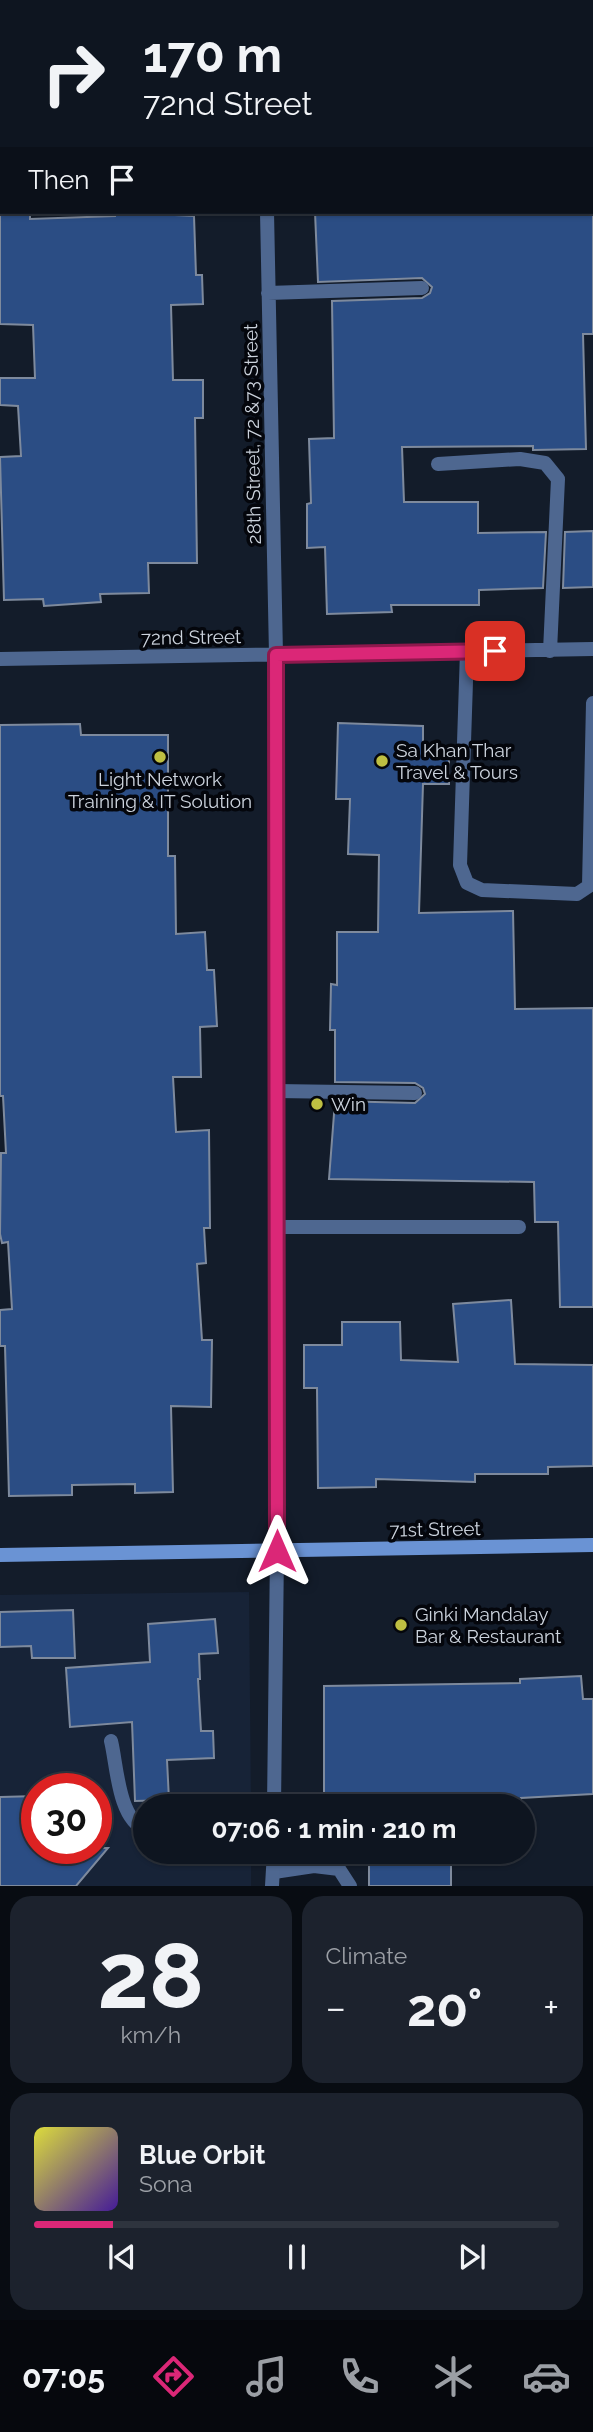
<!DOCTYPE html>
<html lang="en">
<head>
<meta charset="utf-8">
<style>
  body { margin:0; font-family:Raleway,sans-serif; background:#1c222d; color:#f1f3f6; height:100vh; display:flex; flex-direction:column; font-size:26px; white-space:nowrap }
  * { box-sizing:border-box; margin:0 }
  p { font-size:23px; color:#9b9fa5 }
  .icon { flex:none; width:38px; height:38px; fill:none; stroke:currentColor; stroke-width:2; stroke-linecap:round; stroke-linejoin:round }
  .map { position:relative; height:1886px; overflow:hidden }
  .panel { display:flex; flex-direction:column; gap:10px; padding:10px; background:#080c12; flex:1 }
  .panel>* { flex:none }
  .banner { position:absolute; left:0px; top:0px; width:593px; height:214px; box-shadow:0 2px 5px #0004,0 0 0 2px #2e343e; background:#0e1520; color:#f1f3f6; overflow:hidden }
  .speed { position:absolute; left:21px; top:1773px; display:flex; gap:14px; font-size:35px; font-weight:700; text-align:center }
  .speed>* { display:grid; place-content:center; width:91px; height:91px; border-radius:50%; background:#0e1520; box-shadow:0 2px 5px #0004,0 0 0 2px #2e343e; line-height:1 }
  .speed .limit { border:10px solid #d22; background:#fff; color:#111 }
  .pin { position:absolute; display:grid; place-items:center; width:60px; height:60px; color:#fff; margin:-30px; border-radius:14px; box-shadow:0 4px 10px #0006 }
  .me { position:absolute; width:77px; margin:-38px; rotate:0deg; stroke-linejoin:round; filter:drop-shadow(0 0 5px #0008) }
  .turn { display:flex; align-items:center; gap:24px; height:147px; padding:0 28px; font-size:32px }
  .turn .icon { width:91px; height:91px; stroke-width:2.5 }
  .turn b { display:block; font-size:49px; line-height:60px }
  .then { display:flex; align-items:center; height:66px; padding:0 28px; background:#0003; gap:14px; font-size:26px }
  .big { font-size:52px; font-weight:700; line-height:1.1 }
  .panel .widget { flex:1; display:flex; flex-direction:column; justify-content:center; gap:10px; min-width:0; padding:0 24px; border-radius:21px; background:#1c222d }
  .panel .dial { align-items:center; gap:0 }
  .dial b { font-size:91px; line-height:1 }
  .song { display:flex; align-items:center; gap:21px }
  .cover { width:84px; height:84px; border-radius:10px; background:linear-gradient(135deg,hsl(60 70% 55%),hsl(260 70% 35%)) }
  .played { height:7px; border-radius:4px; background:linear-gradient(90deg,#db2777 15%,#2e343e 15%) }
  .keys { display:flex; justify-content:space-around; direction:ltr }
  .heat { display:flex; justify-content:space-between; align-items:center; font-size:38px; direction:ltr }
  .panel .tiles { flex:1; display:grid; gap:10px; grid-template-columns:1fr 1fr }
  .widget:last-child { grid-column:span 2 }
  .trip { position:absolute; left:133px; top:1794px; width:402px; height:70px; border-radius:35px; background:#0e1520; box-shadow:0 2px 5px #0004,0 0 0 2px #2e343e; font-weight:700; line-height:70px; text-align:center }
  .menu { display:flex; height:112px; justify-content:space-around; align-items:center; background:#06080d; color:#9b9fa5 }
  .menu .icon { width:49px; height:49px }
  .menu .selected { color:#db2777 }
  .menu b { font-size:32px; color:#f1f3f6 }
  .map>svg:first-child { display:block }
  .built { fill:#172337; fill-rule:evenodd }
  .building { fill:#2b4d84; stroke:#7e8a9d; stroke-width:2 }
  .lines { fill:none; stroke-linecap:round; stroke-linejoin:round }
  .service { stroke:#4e6790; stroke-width:14 }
  .minor { stroke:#4e6790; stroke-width:14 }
  .secondary { stroke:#6a93d4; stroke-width:14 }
  .primary { stroke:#8ab5f9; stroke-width:18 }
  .route-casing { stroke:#8e194d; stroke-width:18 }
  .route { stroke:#db2777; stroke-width:12 }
  .poi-dot { fill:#bebf42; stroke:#04060c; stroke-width:2.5 }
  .labels { text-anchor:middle; stroke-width:7; stroke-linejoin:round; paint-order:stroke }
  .street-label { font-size:19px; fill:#ccd3dd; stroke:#04060c }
  .poi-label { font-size:19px; fill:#ccd3dd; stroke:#04060c; text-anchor:start }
</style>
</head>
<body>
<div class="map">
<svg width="593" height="1886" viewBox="0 0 593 1886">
  <rect width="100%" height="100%" fill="#131c2a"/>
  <!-- built -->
  <path class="built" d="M249,1592L251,1806H145V1852H251V1886H0V1595ZM37,1788H96V1848H37Z"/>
  <!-- building -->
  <path class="building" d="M0,212H30V219L115,216V212L194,216L196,275H202L203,304L171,305L173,380H203V418H195L197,563H148L149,593L100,594L101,602L44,606L43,599L4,600L0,457L21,456L18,406L0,405V378H35L33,325L0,324Z
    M315,212H593V334H583L586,449L533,450V446L402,447L404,502H478V533L546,532L543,588L479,590V605H391L392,612L327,614L325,547L307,548V504L311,503L309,439L334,438L332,301L422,298L430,293L432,287L422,278L318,282Z
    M593,531V587L563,588L565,532Z
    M338,723L423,726V749H449V784H423L419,913L513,911L515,1009L593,1008V1307H560L558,1222H535L534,1182L329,1179L335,1101L415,1103L425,1094L423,1088L415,1083L335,1082V1030H330L331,984L337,985V932H378L379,855L348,854L350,799H336Z
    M80,724L81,735H168V856H175L176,934L205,932L207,970H214L217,1026L200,1027L201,1077H173L176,1132L209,1130L210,1228H204L206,1263L197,1264L202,1340H212L211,1407L171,1406L173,1492L135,1493V1484L72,1485V1495L9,1496L5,1346H0V1310L12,1309L8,1242L2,1243L0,1234L1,1153H6L3,1096H0V725Z
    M511,1300L515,1364L593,1365V1466L548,1467V1474H475V1482L376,1479V1487L318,1488L317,1388H304V1345H342V1322H400L401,1360L458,1362L453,1304Z
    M73,1610L75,1658H32L31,1646L0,1647V1612Z
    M215,1619L218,1653L199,1654L200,1679H198L201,1731H213L214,1758L167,1760L169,1800L135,1801L132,1722L70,1727L66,1668L150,1662L148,1624Z
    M581,1676L583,1699H593V1794L521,1798V1806H324V1686L520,1683V1679Z
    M37,1796V1848H108L76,1886H0V1797Z
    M369,1852H451V1886H369Z"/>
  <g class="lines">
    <!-- service -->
    <path class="service" d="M467,651L460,865L467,883L482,890L577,894L589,886L593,703
      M276,1091L415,1093
      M275,1227H519
      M274,1872L314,1866L339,1869L350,1886"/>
    <!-- minor -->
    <path class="minor" d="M263,0V2
      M267,212L276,655L277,1551L274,1806
      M268,293L422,288
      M438,464L520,459L545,463L558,479L550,651
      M0,659L593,649
      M111,1741C117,1765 118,1819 145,1829
      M272,1886L274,1852"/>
    <!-- secondary -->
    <path class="secondary" d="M0,1555L593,1545"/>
    <!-- primary -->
    <path class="primary" d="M592,25H593
      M0,29H2"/>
  </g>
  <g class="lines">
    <defs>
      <path id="route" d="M277,1551L276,655L495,651"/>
    </defs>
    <!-- route casing -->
    <use href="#route" class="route-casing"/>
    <!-- route -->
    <use href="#route" class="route"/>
  </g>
  <!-- markers -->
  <g class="poi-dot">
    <circle cx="160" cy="757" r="7"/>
    <circle cx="382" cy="761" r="7"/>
    <circle cx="317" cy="1104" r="7"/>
    <circle cx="401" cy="1625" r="7"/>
  </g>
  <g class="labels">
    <!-- street labels -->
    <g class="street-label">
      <text transform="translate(252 434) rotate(-91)" y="7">28th Street, 72 &amp;73 Street</text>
      <text transform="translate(191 637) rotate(-1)" y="7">72nd Street</text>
      <text transform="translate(435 1529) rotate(-1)" y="7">71st Street</text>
    </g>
    <!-- poi labels -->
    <g class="poi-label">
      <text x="396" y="757">Sa Khan Thar<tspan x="396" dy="22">Travel &amp; Tours</tspan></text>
      <text x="160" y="786" text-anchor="middle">Light Network<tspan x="160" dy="22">Training &amp; IT Solution</tspan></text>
      <text x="331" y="1111">Win</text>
      <text x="415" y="1621">Ginki Mandalay<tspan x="415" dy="22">Bar &amp; Restaurant</tspan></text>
    </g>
  </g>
</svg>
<div class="speed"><div class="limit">30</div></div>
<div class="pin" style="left:495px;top:651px;background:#d93025"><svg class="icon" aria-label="arrive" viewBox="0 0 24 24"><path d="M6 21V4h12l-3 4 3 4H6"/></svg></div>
<svg class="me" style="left:277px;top:1551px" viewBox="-20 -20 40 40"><path d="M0-17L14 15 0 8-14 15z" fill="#db2777" stroke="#fff" stroke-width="4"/></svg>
<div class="trip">07:06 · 1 min · 210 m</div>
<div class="banner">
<div class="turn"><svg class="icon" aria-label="right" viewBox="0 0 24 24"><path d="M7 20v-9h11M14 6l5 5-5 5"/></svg><div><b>170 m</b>72nd Street</div></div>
<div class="then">Then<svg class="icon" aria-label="arrive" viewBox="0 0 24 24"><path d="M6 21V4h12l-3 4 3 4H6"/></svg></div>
</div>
</div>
<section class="panel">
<div class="tiles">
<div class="widget dial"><b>28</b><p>km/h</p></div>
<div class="widget"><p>Climate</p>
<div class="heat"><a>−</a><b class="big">20°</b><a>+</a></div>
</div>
<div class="widget">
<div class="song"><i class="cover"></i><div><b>Blue Orbit</b><p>Sona</p></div></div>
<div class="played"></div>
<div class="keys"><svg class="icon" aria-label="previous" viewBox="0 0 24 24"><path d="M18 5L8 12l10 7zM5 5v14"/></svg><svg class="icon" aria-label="pause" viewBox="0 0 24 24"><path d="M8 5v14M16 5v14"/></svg><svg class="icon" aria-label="next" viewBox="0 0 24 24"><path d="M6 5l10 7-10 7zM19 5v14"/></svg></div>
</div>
</div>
</section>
<nav class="menu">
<b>07:05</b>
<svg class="icon selected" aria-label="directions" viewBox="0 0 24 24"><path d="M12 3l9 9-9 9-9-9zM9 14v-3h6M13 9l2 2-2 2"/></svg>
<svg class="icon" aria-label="music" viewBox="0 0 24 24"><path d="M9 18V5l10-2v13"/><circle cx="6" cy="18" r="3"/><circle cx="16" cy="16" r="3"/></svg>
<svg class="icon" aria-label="phone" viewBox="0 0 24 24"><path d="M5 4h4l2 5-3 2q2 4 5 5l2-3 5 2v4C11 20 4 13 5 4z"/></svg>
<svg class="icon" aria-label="climate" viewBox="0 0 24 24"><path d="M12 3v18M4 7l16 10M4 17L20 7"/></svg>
<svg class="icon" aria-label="car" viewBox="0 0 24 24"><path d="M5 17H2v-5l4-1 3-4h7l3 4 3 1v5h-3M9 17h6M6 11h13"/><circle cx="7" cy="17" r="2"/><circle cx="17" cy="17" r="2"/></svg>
</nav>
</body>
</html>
